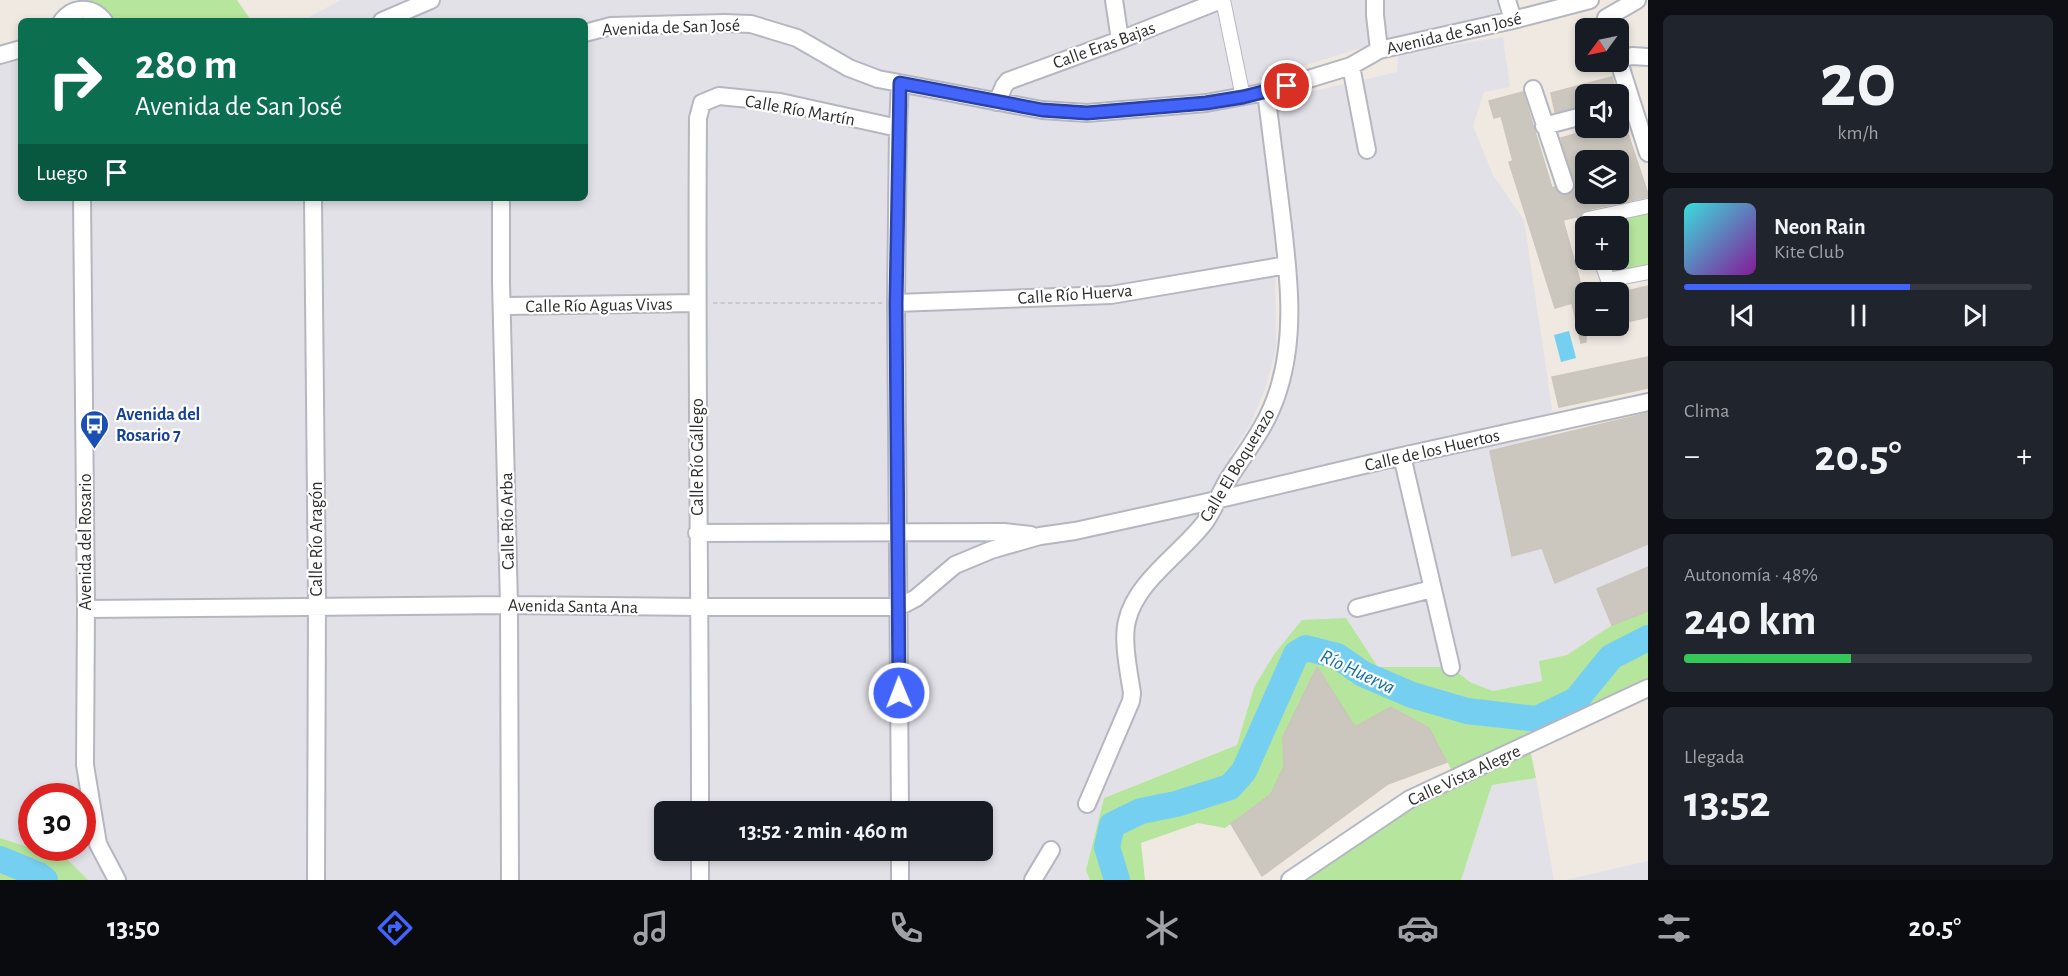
<!DOCTYPE html>
<html lang="es">
<head>
<meta charset="utf-8">
<style>
  body { margin:0; font-family:"Alegreya Sans",sans-serif; background:#20242c; color:#f1f3f6; height:100vh; display:flex; flex-direction:column; font-size:22px; white-space:nowrap }
  * { box-sizing:border-box; margin:0 }
  p { font-size:20px; color:#9ea1a6 }
  .icon { flex:none; width:33px; height:33px; fill:none; stroke:currentColor; stroke-width:2; stroke-linecap:round; stroke-linejoin:round }
  .map { position:relative; flex:1; overflow:hidden }
  .drawer { display:flex; flex-direction:column; gap:15px; padding:15px; background:#0d0f14; width:420px }
  .drawer>* { flex:none }
  .hud { position:absolute; left:18px; top:18px; width:570px; height:183px; border-radius:9px; box-shadow:0 3px 9px #0003; background:#0b6e4f; color:#fff; overflow:hidden }
  .needle { width:39px; rotate:237deg }
  .buttons { position:absolute; left:1575px; top:18px; display:grid; gap:12px }
  .buttons a { display:grid; place-items:center; width:54px; height:54px; border-radius:9px; background:#171b24; box-shadow:0 3px 9px #0003; font-size:30px }
  .speed { position:absolute; left:18px; top:783px; display:flex; gap:12px; font-size:30px; font-weight:700; text-align:center }
  .speed>* { display:grid; place-content:center; width:78px; height:78px; border-radius:50%; background:#171b24; box-shadow:0 3px 9px #0003; line-height:1 }
  .speed .limit { border:9px solid #d22; background:#fff; color:#111 }
  .pin { position:absolute; display:grid; place-items:center; width:51px; height:51px; color:#fff; margin:-26px; border:3px solid #fff; border-radius:50%; box-shadow:0 2px 6px #0007 }
  .me { position:absolute; width:66px; margin:-33px; rotate:359deg; stroke-linejoin:round; filter:drop-shadow(0 0 4px #0008) }
  .turn { display:flex; align-items:center; gap:21px; height:126px; padding:0 18px; font-size:27px }
  .turn .icon { width:78px; height:78px; stroke-width:2.5 }
  .turn b { display:block; font-size:42px; line-height:51px }
  .then { display:flex; align-items:center; height:57px; padding:0 18px; background:#0003; gap:12px; font-size:22px }
  .big { font-size:45px; font-weight:700; line-height:1.1 }
  .drawer .tile { flex:1; display:flex; flex-direction:column; justify-content:center; gap:9px; min-width:0; padding:0 21px; border-radius:9px; background:#20242c }
  .drawer .dial { align-items:center; gap:0 }
  .dial b { font-size:78px; line-height:1 }
  .song { display:flex; align-items:center; gap:18px }
  .cover { width:72px; height:72px; border-radius:9px; background:linear-gradient(135deg,hsl(180 70% 55%),hsl(290 70% 35%)) }
  .played { height:6px; border-radius:3px; background:linear-gradient(90deg,#4264fb 65%,#363941 65%) }
  .keys { display:flex; justify-content:space-around; direction:ltr }
  .heat { display:flex; justify-content:space-between; align-items:center; font-size:33px; direction:ltr }
  .charge { height:9px; border-radius:4px; background:linear-gradient(90deg,#34c759 48%,#363941 0) }
  .trip { position:absolute; left:654px; top:801px; width:339px; height:60px; border-radius:9px; background:#171b24; box-shadow:0 3px 9px #0003; font-weight:700; line-height:60px; text-align:center }
  .dock { display:flex; height:96px; justify-content:space-around; align-items:center; background:#090b0e; color:#9ea1a6 }
  .dock .icon { width:42px; height:42px }
  .dock .current { color:#4264fb }
  .dock b { font-size:27px; color:#f1f3f6 }
  main { display:flex; flex:1; min-height:0 }
  .map>svg:first-child { display:block }
  .industrial { fill:#e3e1e8; fill-rule:evenodd }
  .green { fill:#b6e59e }
  .water { fill:#75cff0 }
  .lines { fill:none; stroke-linecap:round; stroke-linejoin:round }
  .river { stroke:#75cff0; stroke-width:26 }
  .building { fill:#cbc7bf; stroke:#cbc5ba; stroke-width:1.5; fill-rule:evenodd }
  .minor-tunnel { stroke:#c8c4bd; stroke-width:16; stroke-dasharray:16 8; stroke-linecap:butt }
  .pedestrian-casing { stroke:#b4b7c1; stroke-width:16 }
  .minor-casing { stroke:#b4b7c1; stroke-width:20 }
  .path { stroke:#c9c9c9; stroke-width:2; stroke-dasharray:4.5 3; stroke-linecap:butt }
  .pedestrian { stroke:#fff; stroke-width:14 }
  .minor { stroke:#fff; stroke-width:16 }
  .route-casing { stroke:#2b41a3; stroke-width:15 }
  .route { stroke:#4264fb; stroke-width:10 }
  .labels { text-anchor:middle; stroke-width:4.5; stroke-linejoin:round; paint-order:stroke }
  .street-label { font-size:18px; fill:#2e2e2e; stroke:#fff }
  .transit-label { font-size:18px; font-weight:bold; fill:#164399; stroke:#fff; text-anchor:start }
  .water-label { font-size:20px; font-style:italic; fill:#0d6fa3; stroke:#fff }
</style>
</head>
<body>
<main>
<div class="map">
<svg width="1648" height="880" viewBox="0 0 1648 880">
  <rect width="100%" height="100%" fill="#efe9e1"/>
  <!-- industrial -->
  <path class="industrial" d="M341,0H1497L1500,17L1370,45L1258,80L1275,247L1276,349L1266,387L1251,423L1230,456L1247,470L1270,433L1286,392L1295,352L1293,257L1274,100L1397,72L1398,54L1503,37L1510,87L1484,92L1473,126L1493,175L1524,220L1552,408L1548,438L1648,413V567L1597,589L1612,625L1567,655L1539,661L1542,681L1493,691L1470,682L1451,667H1378L1346,618L1254,687L1237,745L1104,798L1086,870L1090,880H88L68,860L0,838V55L21,49V198H585V21H172L309,17ZM32,796H82V848H32ZM664,812H982V850H664Z
    M1536,778L1554,880H1461L1492,785Z
    M1648,861V880H1565Z"/>
  <!-- green -->
  <path class="green" d="M88,0H237L250,19L104,21L92,11Z
    M1648,209V268L1611,276L1605,260H1618V226H1595L1593,221Z
    M1648,611V688L1529,744L1536,778L1492,785L1461,880H1290L1456,778L1429,728L1392,707L1355,727L1317,667L1283,737L1284,766L1271,794L1225,828L1198,823L1141,843L1145,880H1090L1086,870L1104,798L1237,745L1254,687L1275,653L1302,620L1346,618L1378,667H1451L1470,682L1493,691L1542,681L1539,661L1567,655L1612,625Z
    M0,838L68,860L88,880H0Z"/>
  <!-- water -->
  <path class="water" d="M1569,331L1576,358L1561,362L1554,335Z"/>
  <g class="lines">
    <!-- river -->
    <path class="river" d="M0,859L39,875L45,880
      M1117,880L1107,847L1112,825L1141,811L1176,804L1230,787L1244,771L1296,654L1306,648L1337,656L1363,674L1412,695L1467,711L1537,719L1576,700L1611,657L1648,638"/>
  </g>
  <!-- building -->
  <path class="building" d="M1612,77L1616,94H1586V105L1555,112L1551,93Z
    M1523,92L1552,188L1555,187L1559,193L1569,195L1575,187L1561,138L1596,128H1626L1648,194V197L1586,210L1580,216L1563,220L1586,303V342L1581,343L1572,303L1555,308L1509,162L1513,161L1501,116L1494,118L1489,101ZM1586,160H1618V194H1586Z
    M1648,286V317L1618,324V293Z
    M1648,357V388L1559,407L1552,377Z
    M1648,413V544L1555,583L1542,548L1512,556L1490,451Z
    M1648,567V611L1612,625L1597,589Z
    M1317,667L1355,727L1391,707L1429,728L1447,762L1388,784L1262,876L1231,824L1271,794L1284,766L1283,737Z"/>
  <g class="lines">
    <!-- minor-tunnel -->
    <path class="minor-tunnel" d="M1565,185L1573,201L1588,219"/>
    <defs>
      <path id="pedestrian" d="M1223,0L1243,97
        M1591,226L1588,219L1648,206
        M1601,260L1608,280L1648,272"/>
      <path id="minor" d="M1114,0L1120,40
        M1375,0V15L1379,50
        M1507,0L1513,20
        M1606,18L1637,0
        M62,21C74,6 92,6 104,21
        M382,21L431,0
        M585,33L611,26L724,23L751,24L797,38L849,68L878,79L1042,110L1087,113L1206,103L1266,92L1351,66L1379,50L1513,20L1590,0
        M0,55L21,49
        M1618,59L1648,153
        M1618,59L1632,56L1648,57
        M1351,66L1367,150
        M1533,89L1565,185
        M997,102L1004,86L1008,81L1120,40L1221,0
        M1544,126L1586,115
        M82,198L86,609L85,765L98,844L117,880
        M313,198L317,598L316,880
        M501,198V282L509,605L510,880
        M896,303L1111,295L1287,265
        M502,306L696,303
        M1402,456L1451,667
        M697,533L1004,532L1031,535
        M1357,608L1432,589
        M86,609L509,605L700,607H899L916,598L955,565L991,550L1040,536L1075,531L1203,503L1402,456L1648,402
        M1087,804L1131,701L1132,693C1129,673 1122,640 1127,621C1136,581 1182,553 1205,522C1215,508 1220,492 1229,478C1248,449 1268,424 1278,391C1297,332 1288,270 1281,210C1276,171 1271,131 1266,92
        M700,812C700,580 696,349 698,118L702,103L719,96L780,102L898,128
        M900,812L896,303L898,128L900,83
        M900,850V880
        M700,880V850
        M1033,880L1051,850
        M1290,880L1410,799L1648,688"/>
    </defs>
    <!-- pedestrian casing -->
    <use href="#pedestrian" class="pedestrian-casing"/>
    <!-- minor casing -->
    <use href="#minor" class="minor-casing"/>
    <!-- path -->
    <path class="path" d="M713,303H882"/>
    <!-- pedestrian -->
    <use href="#pedestrian" class="pedestrian"/>
    <!-- minor -->
    <use href="#minor" class="minor"/>
  </g>
  <g class="lines">
    <defs>
      <path id="route" d="M899,693L896,303L900,83L1042,110L1087,113L1206,103L1243,97L1287,86"/>
    </defs>
    <!-- route casing -->
    <use href="#route" class="route-casing"/>
    <!-- route -->
    <use href="#route" class="route"/>
  </g>
  <!-- icons -->
  <defs>
    <symbol id="bus-pin" viewBox="-11 -11 22 30"><path d="M0 17L-7.5 6A9.5 9.5 0 1 1 7.5 6Z" fill="#1a4fb4" stroke="#fff"/><path d="M-5-6H5V4H4V6H2V4H-2V6H-4V4H-5ZM-3.5-4V0h7V-4ZM-3.5 1.2v1.5H-2V1.2ZM2 1.2v1.5H3.5V1.2Z" fill="#fff"/></symbol>
  </defs>
  <g fill-rule="evenodd">
    <use href="#bus-pin" x="78" y="408" width="33" height="45"/>
  </g>
  <g class="labels">
    <!-- street labels -->
    <g class="street-label">
      <text transform="translate(671 27) rotate(-2)" y="6">Avenida de San José</text>
      <text transform="translate(1454 33) rotate(-13)" y="6">Avenida de San José</text>
      <text transform="translate(1104 45) rotate(-20)" y="6">Calle Eras Bajas</text>
      <text transform="translate(800 110) rotate(10)" y="6">Calle Río Martín</text>
      <text transform="translate(1075 294) rotate(-4)" y="6">Calle Río Huerva</text>
      <text transform="translate(599 305) rotate(-1)" y="6">Calle Río Aguas Vivas</text>
      <text transform="translate(1432 450) rotate(-13)" y="6">Calle de los Huertos</text>
      <text transform="translate(697 457) rotate(-90)" y="6">Calle Río Gállego</text>
      <text transform="translate(1237 465) rotate(-59)" y="6">Calle El Boquerazo</text>
      <text transform="translate(507 521) rotate(-91)" y="6">Calle Río Arba</text>
      <text transform="translate(316 539) rotate(-90)" y="6">Calle Río Aragón</text>
      <text transform="translate(85 542) rotate(-90)" y="6">Avenida del Rosario</text>
      <text transform="translate(573 606) rotate(1)" y="6">Avenida Santa Ana</text>
      <text transform="translate(1464 775) rotate(-25)" y="6">Calle Vista Alegre</text>
    </g>
    <!-- transit labels -->
    <g class="transit-label">
      <text x="116" y="420">Avenida del<tspan x="116" dy="21">Rosario 7</tspan></text>
    </g>
    <!-- water labels -->
    <g class="water-label">
      <text transform="translate(1358 671) rotate(25)" y="7">Río Huerva</text>
    </g>
  </g>
</svg>
<div class="buttons">
<a><svg class="needle" viewBox="-14 -14 28 28"><path d="M0-13l5 13h-10z" fill="#e53935"/><path d="M0 13l5-13h-10z" fill="#9ea1a6"/></svg></a>
<a><svg class="icon" aria-label="sound" viewBox="0 0 24 24"><path d="M4 9h4l5-4v14l-5-4H4zM17 9q2 3 0 6"/></svg></a>
<a><svg class="icon" aria-label="layers" viewBox="0 0 24 24"><path d="M12 4l9 5-9 5-9-5zM3 14l9 5 9-5"/></svg></a>
<a>+</a>
<a>−</a>
</div>
<div class="speed"><div class="limit">30</div></div>
<div class="pin" style="left:1287px;top:86px;background:#d93025"><svg class="icon" aria-label="arrive" viewBox="0 0 24 24"><path d="M6 21V4h12l-3 4 3 4H6"/></svg></div>
<svg class="me" style="left:899px;top:693px" viewBox="-20 -20 40 40"><circle r="17" fill="#4264fb" stroke="#fff" stroke-width="3"/><path d="M0-11L8 9 0 5-8 9z" fill="#fff"/></svg>
<div class="trip">13:52 · 2 min · 460 m</div>
<div class="hud">
<div class="turn"><svg class="icon" aria-label="right" viewBox="0 0 24 24"><path d="M7 20v-9h11M14 6l5 5-5 5"/></svg><div><b>280 m</b>Avenida de San José</div></div>
<div class="then">Luego<svg class="icon" aria-label="arrive" viewBox="0 0 24 24"><path d="M6 21V4h12l-3 4 3 4H6"/></svg></div>
</div>
</div>
<section class="drawer">
<div class="tile dial"><b>20</b><p>km/h</p></div>
<div class="tile">
<div class="song"><i class="cover"></i><div><b>Neon Rain</b><p>Kite Club</p></div></div>
<div class="played"></div>
<div class="keys"><svg class="icon" aria-label="previous" viewBox="0 0 24 24"><path d="M18 5L8 12l10 7zM5 5v14"/></svg><svg class="icon" aria-label="pause" viewBox="0 0 24 24"><path d="M8 5v14M16 5v14"/></svg><svg class="icon" aria-label="next" viewBox="0 0 24 24"><path d="M6 5l10 7-10 7zM19 5v14"/></svg></div>
</div>
<div class="tile"><p>Clima</p>
<div class="heat"><a>−</a><b class="big">20.5°</b><a>+</a></div>
</div>
<div class="tile"><p>Autonomía · 48%</p><b class="big">240 km</b><div class="charge"></div></div>
<div class="tile"><p>Llegada</p><b class="big">13:52</b></div>
</section>
</main>
<nav class="dock">
<b>13:50</b>
<svg class="icon current" aria-label="directions" viewBox="0 0 24 24"><path d="M12 3l9 9-9 9-9-9zM9 14v-3h6M13 9l2 2-2 2"/></svg>
<svg class="icon" aria-label="music" viewBox="0 0 24 24"><path d="M9 18V5l10-2v13"/><circle cx="6" cy="18" r="3"/><circle cx="16" cy="16" r="3"/></svg>
<svg class="icon" aria-label="phone" viewBox="0 0 24 24"><path d="M5 4h4l2 5-3 2q2 4 5 5l2-3 5 2v4C11 20 4 13 5 4z"/></svg>
<svg class="icon" aria-label="climate" viewBox="0 0 24 24"><path d="M12 3v18M4 7l16 10M4 17L20 7"/></svg>
<svg class="icon" aria-label="car" viewBox="0 0 24 24"><path d="M5 17H2v-5l4-1 3-4h7l3 4 3 1v5h-3M9 17h6M6 11h13"/><circle cx="7" cy="17" r="2"/><circle cx="17" cy="17" r="2"/></svg>
<svg class="icon" aria-label="filters" viewBox="0 0 24 24"><path d="M4 7h16M4 17h16"/><circle cx="9" cy="7" r="2"/><circle cx="15" cy="17" r="2"/></svg>
<b>20.5°</b>
</nav>
</body>
</html>
